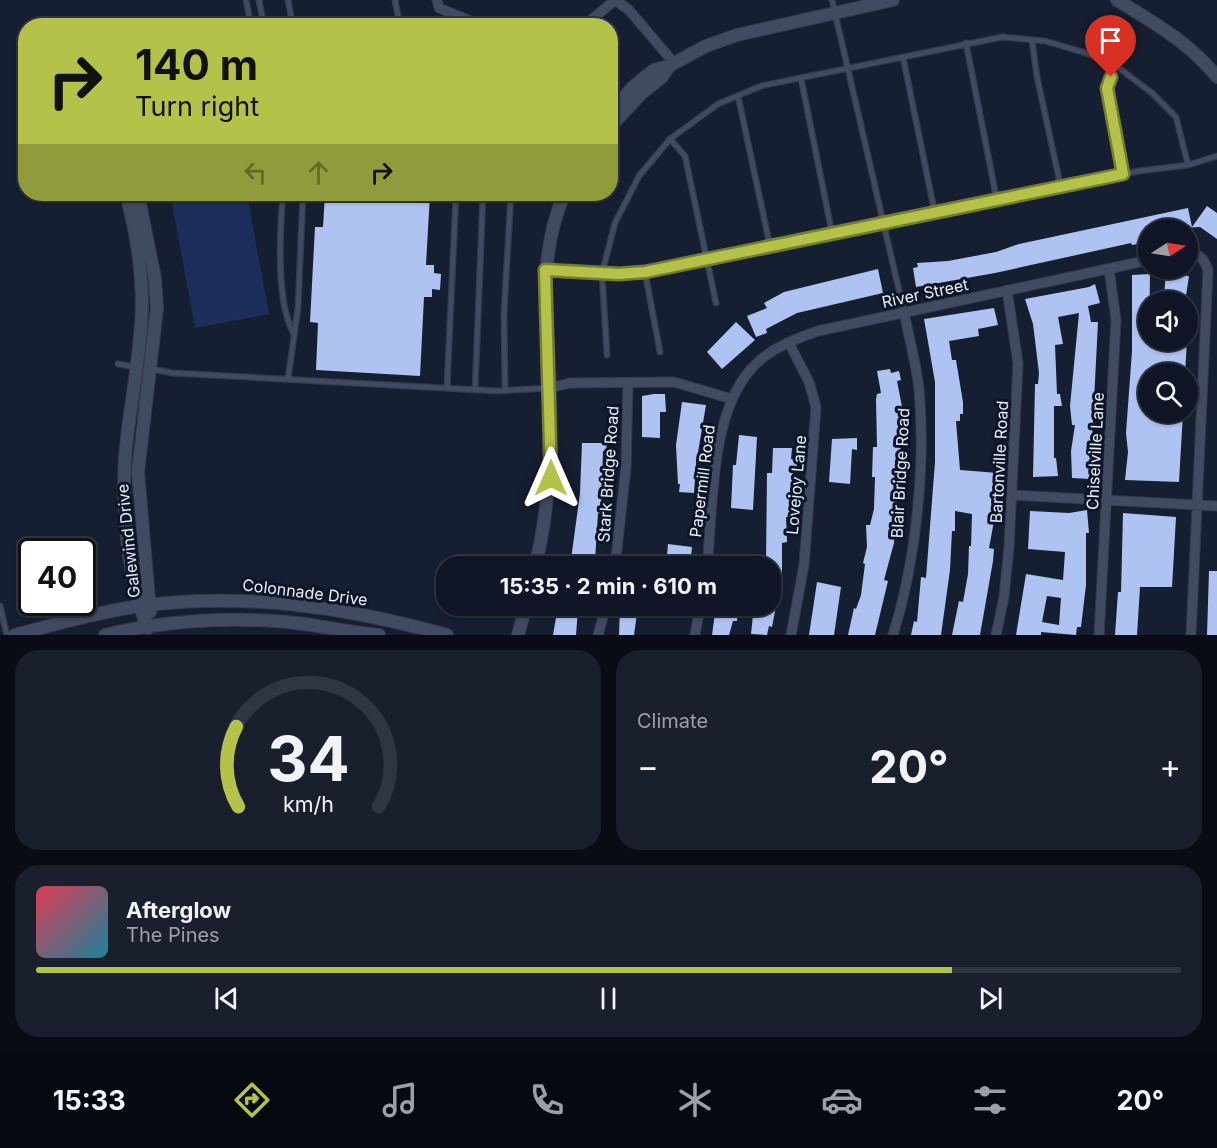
<!DOCTYPE html>
<html lang="en">
<head>
<meta charset="utf-8">
<style>
  body { margin:0; font-family:Inter,sans-serif; background:#191f2d; color:#f1f3f6; height:100vh; display:flex; flex-direction:column; font-size:22px; white-space:nowrap }
  * { box-sizing:border-box; margin:0 }
  p { font-size:20px; color:#9c9fa7 }
  .icon { flex:none; width:33px; height:33px; fill:none; stroke:currentColor; stroke-width:2; stroke-linecap:round; stroke-linejoin:round }
  .map { position:relative; height:635px; overflow:hidden }
  .sheet { display:flex; flex-direction:column; gap:15px; padding:15px; background:#090c14; flex:1 }
  .sheet>* { flex:none }
  .hud { position:absolute; left:18px; top:18px; width:600px; height:183px; border-radius:24px; box-shadow:0 2px 4px #0004,0 0 0 2px #303542; background:#b4c24a; color:#111; overflow:hidden }
  .needle { width:39px; rotate:78deg }
  .fabs { position:absolute; left:1138px; top:219px; display:grid; gap:12px }
  .fabs a { display:grid; place-items:center; width:60px; height:60px; border-radius:50%; background:#101625; box-shadow:0 2px 4px #0004,0 0 0 2px #303542; font-size:30px }
  .speed { position:absolute; left:18px; top:538px; display:flex; gap:12px; font-size:30px; font-weight:700; text-align:center }
  .speed>* { display:grid; place-content:center; width:78px; height:78px; border-radius:50%; background:#101625; box-shadow:0 2px 4px #0004,0 0 0 2px #303542; line-height:1 }
  .speed .limit { border:3px solid #111; border-radius:9px; background:#fff; color:#111 }
  .pin { position:absolute; display:grid; place-items:center; width:51px; height:51px; color:#fff; margin:-62px -26px; border-radius:50% 50% 50% 0; rotate:-45deg; box-shadow:0 0 6px #0007 }
  .pin .icon { rotate:45deg }
  .me { position:absolute; width:66px; margin:-33px; rotate:0deg; stroke-linejoin:round; filter:drop-shadow(0 0 4px #0008) }
  .turn { display:flex; align-items:center; gap:21px; height:126px; padding:0 18px; font-size:27px }
  .turn .icon { width:78px; height:78px; stroke-width:2.5 }
  .turn b { display:block; font-size:42px; line-height:51px }
  .lanes { display:flex; align-items:center; height:57px; padding:0 18px; background:#0003; justify-content:center; gap:30px; direction:ltr }
  .lanes .off { opacity:.35 }
  .big { font-size:45px; font-weight:700; line-height:1.1 }
  .sheet .card { flex:1; display:flex; flex-direction:column; justify-content:center; gap:9px; min-width:0; padding:0 21px; border-radius:24px; background:#191f2d }
  .sheet .dial { align-items:center; gap:0 }
  .dial svg { height:156px; overflow:visible; fill:none; stroke:#303542; stroke-width:7; stroke-linecap:round; text-anchor:middle }
  .dial text { fill:#f1f3f6; stroke:none }
  .song { display:flex; align-items:center; gap:18px }
  .cover { width:72px; height:72px; border-radius:9px; background:linear-gradient(135deg,hsl(350 70% 55%),hsl(190 70% 35%)) }
  .played { height:6px; border-radius:3px; background:linear-gradient(90deg,#b4c24a 80%,#303542 80%) }
  .keys { display:flex; justify-content:space-around; direction:ltr }
  .heat { display:flex; justify-content:space-between; align-items:center; font-size:33px; direction:ltr }
  .sheet .tiles { flex:1; display:grid; gap:15px; grid-template-columns:1fr 1fr }
  .card:last-child { grid-column:span 2 }
  .trip { position:absolute; left:436px; top:556px; width:345px; height:60px; border-radius:24px; background:#101625; box-shadow:0 2px 4px #0004,0 0 0 2px #303542; font-weight:700; line-height:60px; text-align:center }
  .tabs { display:flex; height:96px; justify-content:space-around; align-items:center; background:#06090f; color:#9c9fa7 }
  .tabs .icon { width:42px; height:42px }
  .tabs .selected { color:#b4c24a }
  .tabs b { font-size:27px; color:#f1f3f6 }
  .map>svg:first-child { display:block }
  .green { fill:#1c2e5b }
  .building { fill:#aec3f1; fill-rule:evenodd }
  .lines { fill:none; stroke-linecap:round; stroke-linejoin:round }
  .service-casing { stroke:#353b4b; stroke-width:7 }
  .minor-casing { stroke:#353b4b; stroke-width:11 }
  .tertiary-casing { stroke:#353b4b; stroke-width:14 }
  .service { stroke:#404a60; stroke-width:4.5 }
  .minor { stroke:#404a60; stroke-width:9 }
  .tertiary { stroke:#404a60; stroke-width:12 }
  .route-casing { stroke:#757e30; stroke-width:15 }
  .route { stroke:#b4c24a; stroke-width:10 }
  .labels { text-anchor:middle; stroke-width:6; stroke-linejoin:round; paint-order:stroke }
  .street-label { font-size:16px; fill:#e8eefc; stroke:#0d1527 }
</style>
</head>
<body>
<div class="map">
<svg width="1217" height="635" viewBox="0 0 1217 635">
  <rect width="100%" height="100%" fill="#161e31"/>
  <!-- green -->
  <path class="green" d="M196,194H247L269,314L195,328L171,198Z"/>
  <!-- building -->
  <path class="building" d="M325,194H430L426,265H434V273L441,274L440,290L432,289V297H424L420,376L316,370L318,323L310,322L315,227H323Z
    M1207,206L1217,213V239L1200,227L1149,230V240L1144,243L1132,245L1131,243L995,273L916,287L913,268L918,267L917,263L948,261L996,252L1019,244L1188,208L1192,227Z
    M878,269L883,293L797,313L766,329L767,333L756,337L747,316L767,308L764,303L784,292Z
    M1150,274L1149,340H1187L1185,374H1149V412H1183L1179,482L1125,480L1128,452L1126,433L1132,351V275Z
    M1166,274L1189,276L1185,302H1167V295H1164Z
    M1095,284L1100,303L1088,306L1091,322H1098L1090,479L1072,478L1071,451L1075,425H1072L1070,406L1079,313L1058,317L1063,344L1055,345L1057,394H1060L1062,406H1054V458H1056L1058,476L1033,477L1035,384H1038L1039,373L1033,324L1025,299L1089,287Z
    M994,308L998,325L978,329L979,336L949,341L952,360H956L963,402V414H960V421H956L960,470L998,473V483H994L993,491L992,505H997L989,548L994,549L993,561L980,635H952L959,601L963,602L968,574L969,546H971L972,514L955,511V531H952L950,570L941,635H911L914,621L917,622L921,577L926,578L935,462V382L924,319Z
    M736,322L755,340L722,369L707,352Z
    M890,369L891,373L899,371L901,380L897,381L903,412L894,543L884,580L888,581L875,635H848L854,608L856,609L861,595L865,564L863,563L867,547L866,525H870L874,509L875,477H872L873,447H877L876,399L877,394L881,393L877,371Z
    M654,394H665L666,412H660V438L642,437V396Z
    M682,402L706,405L696,464L694,493L679,492L680,484H678L676,445Z
    M739,435L757,437L753,510L731,508L733,465H736Z
    M857,438V450L852,449L850,484L829,482L832,439Z
    M582,443H607L606,451H603L601,514L598,513L595,560L588,559L587,567H570L580,493Z
    M773,448H792L791,459L797,460V469H793L792,495H790L791,517H786L787,542L782,543V584H771V563H766L767,473H772Z
    M1087,510L1089,533H1086V585L1081,627H1077L1076,635L1041,632V635H1016L1026,574L1063,580L1065,552L1028,549L1030,511L1069,513ZM1047,596L1061,598L1059,625L1042,622Z
    M1123,513L1176,517L1172,587H1140L1137,635H1115L1118,592H1121Z
    M668,544L692,547L690,567H666Z
    M1209,571H1217V635H1207Z
    M817,582L841,587L834,635H809Z
    M558,606L578,609L576,635H553Z
    M620,606H638L634,635H619Z
    M716,606L738,609L737,621H733L729,635H712Z
    M754,606H776L772,627L769,626L767,635L751,634Z"/>
  <g class="lines">
    <defs>
      <path id="service" d="M246,0L251,26
        M259,0L264,26
        M288,0L293,26
        M395,0L400,26
        M832,0L904,312
        M1032,40L1037,77L1061,188
        M966,43L997,201
        M903,57L935,214
        M1115,65L1107,88L1123,174
        M801,78L832,233
        M738,96L770,246
        M670,139L685,156L716,303
        M283,194C280,229 276,301 293,332
        M547,270L619,275L645,272L1139,171L1188,165
        M645,272L660,352
        M607,355L602,273L615,223L639,176L670,139L718,104L761,86L1002,37L1045,41L1086,53L1115,65L1152,93L1176,117L1188,165L1217,156
        M118,364L136,367
        M150,369L173,373L497,391L549,388
        M288,379L298,308L303,194
        M447,388L456,194
        M475,390L483,194
        M505,390L504,312L511,194
        M0,606L7,635"/>
      <path id="minor" d="M437,0L439,8L483,26
        M615,0L629,10L674,63
        M584,26L615,0
        M1188,252C1200,254 1204,259 1208,270L1191,635
        M789,343L809,382L816,407L804,565L791,635
        M550,388L570,383L674,382L732,399
        M1012,495L1217,506
        M615,567L626,467L628,383
        M707,567C713,507 710,415 751,369C768,349 795,339 818,331L1149,260
        M598,635L606,606
        M695,635L700,606
        M893,635C916,561 926,466 919,389C916,363 909,338 904,312
        M996,635L1004,597L1009,547L1018,363L1007,290
        M1099,635L1116,320L1109,269"/>
      <path id="tertiary" d="M1117,0C1154,23 1189,42 1217,77
        M610,112L634,86L654,70L669,66L706,46L737,35L893,0
        M610,127L642,93L662,77L669,66
        M126,194C136,231 142,268 142,306C141,351 132,394 127,438C120,493 126,578 148,628
        M138,194L155,278L157,308L138,472L150,612
        M535,567C550,508 551,449 550,389C548,317 536,263 564,194
        M15,635C56,624 98,612 140,606C245,592 346,607 447,635
        M105,635C163,621 228,617 288,622C318,625 348,632 379,635
        M518,635L526,606"/>
    </defs>
    <!-- service casing -->
    <use href="#service" class="service-casing"/>
    <!-- minor casing -->
    <use href="#minor" class="minor-casing"/>
    <!-- tertiary casing -->
    <use href="#tertiary" class="tertiary-casing"/>
    <!-- service -->
    <use href="#service" class="service"/>
    <!-- minor -->
    <use href="#minor" class="minor"/>
    <!-- tertiary -->
    <use href="#tertiary" class="tertiary"/>
  </g>
  <g class="lines">
    <defs>
      <path id="route" d="M551,478L545,270L619,274L645,272L1123,174L1107,88L1111,77"/>
    </defs>
    <!-- route casing -->
    <use href="#route" class="route-casing"/>
    <!-- route -->
    <use href="#route" class="route"/>
  </g>
  <g class="labels">
    <!-- street labels -->
    <g class="street-label">
      <text transform="translate(925 293) rotate(-12)" y="6">River Street</text>
      <text transform="translate(1095 451) rotate(-87)" y="6">Chiselville Lane</text>
      <text transform="translate(999 462) rotate(-87)" y="6">Bartonville Road</text>
      <text transform="translate(900 473) rotate(-87)" y="6">Blair Bridge Road</text>
      <text transform="translate(608 474) rotate(-86)" y="6">Stark Bridge Road</text>
      <text transform="translate(702 481) rotate(-83)" y="6">Papermill Road</text>
      <text transform="translate(796 485) rotate(-85)" y="6">Lovejoy Lane</text>
      <text transform="translate(128 541) rotate(-96)" y="6">Galewind Drive</text>
      <text transform="translate(305 592) rotate(7)" y="6">Colonnade Drive</text>
    </g>
  </g>
</svg>
<div class="fabs">
<a><svg class="needle" viewBox="-14 -14 28 28"><path d="M0-13l5 13h-10z" fill="#e53935"/><path d="M0 13l5-13h-10z" fill="#9c9fa7"/></svg></a>
<a><svg class="icon" aria-label="sound" viewBox="0 0 24 24"><path d="M4 9h4l5-4v14l-5-4H4zM17 9q2 3 0 6"/></svg></a>
<a><svg class="icon" aria-label="search" viewBox="0 0 24 24"><circle cx="10" cy="10" r="6"/><path d="M15 15l6 6"/></svg></a>
</div>
<div class="speed"><div class="limit">40</div></div>
<div class="pin" style="left:1111px;top:77px;background:#d93025"><svg class="icon" aria-label="arrive" viewBox="0 0 24 24"><path d="M6 21V4h12l-3 4 3 4H6"/></svg></div>
<svg class="me" style="left:551px;top:478px" viewBox="-20 -20 40 40"><path d="M0-17L14 15 0 8-14 15z" fill="#b4c24a" stroke="#fff" stroke-width="4"/></svg>
<div class="trip">15:35 · 2 min · 610 m</div>
<div class="hud">
<div class="turn"><svg class="icon" aria-label="right" viewBox="0 0 24 24"><path d="M7 20v-9h11M14 6l5 5-5 5"/></svg><div><b>140 m</b>Turn right</div></div>
<div class="lanes"><svg class="icon off" aria-label="left" viewBox="0 0 24 24"><path d="M17 20v-9H6M10 6l-5 5 5 5"/></svg><svg class="icon off" aria-label="ahead" viewBox="0 0 24 24"><path d="M12 20V5M6 11l6-6 6 6"/></svg><svg class="icon" aria-label="right" viewBox="0 0 24 24"><path d="M7 20v-9h11M14 6l5 5-5 5"/></svg></div>
</div>
</div>
<section class="sheet">
<div class="tiles">
<div class="card dial"><svg viewBox="0 0 100 80">
<path d="M14 69A42 42 0 1 1 86 69"/>
<path d="M14 69A42 42 0 0 1 13 28" stroke="#b4c24a"/>
<text x="50" y="56" font-size="32" font-weight="700">34</text>
<text x="50" y="72" font-size="11">km/h</text>
</svg></div>
<div class="card"><p>Climate</p>
<div class="heat"><a>−</a><b class="big">20°</b><a>+</a></div>
</div>
<div class="card">
<div class="song"><i class="cover"></i><div><b>Afterglow</b><p>The Pines</p></div></div>
<div class="played"></div>
<div class="keys"><svg class="icon" aria-label="previous" viewBox="0 0 24 24"><path d="M18 5L8 12l10 7zM5 5v14"/></svg><svg class="icon" aria-label="pause" viewBox="0 0 24 24"><path d="M8 5v14M16 5v14"/></svg><svg class="icon" aria-label="next" viewBox="0 0 24 24"><path d="M6 5l10 7-10 7zM19 5v14"/></svg></div>
</div>
</div>
</section>
<nav class="tabs">
<b>15:33</b>
<svg class="icon selected" aria-label="directions" viewBox="0 0 24 24"><path d="M12 3l9 9-9 9-9-9zM9 14v-3h6M13 9l2 2-2 2"/></svg>
<svg class="icon" aria-label="music" viewBox="0 0 24 24"><path d="M9 18V5l10-2v13"/><circle cx="6" cy="18" r="3"/><circle cx="16" cy="16" r="3"/></svg>
<svg class="icon" aria-label="phone" viewBox="0 0 24 24"><path d="M5 4h4l2 5-3 2q2 4 5 5l2-3 5 2v4C11 20 4 13 5 4z"/></svg>
<svg class="icon" aria-label="climate" viewBox="0 0 24 24"><path d="M12 3v18M4 7l16 10M4 17L20 7"/></svg>
<svg class="icon" aria-label="car" viewBox="0 0 24 24"><path d="M5 17H2v-5l4-1 3-4h7l3 4 3 1v5h-3M9 17h6M6 11h13"/><circle cx="7" cy="17" r="2"/><circle cx="17" cy="17" r="2"/></svg>
<svg class="icon" aria-label="filters" viewBox="0 0 24 24"><path d="M4 7h16M4 17h16"/><circle cx="9" cy="7" r="2"/><circle cx="15" cy="17" r="2"/></svg>
<b>20°</b>
</nav>
</body>
</html>
